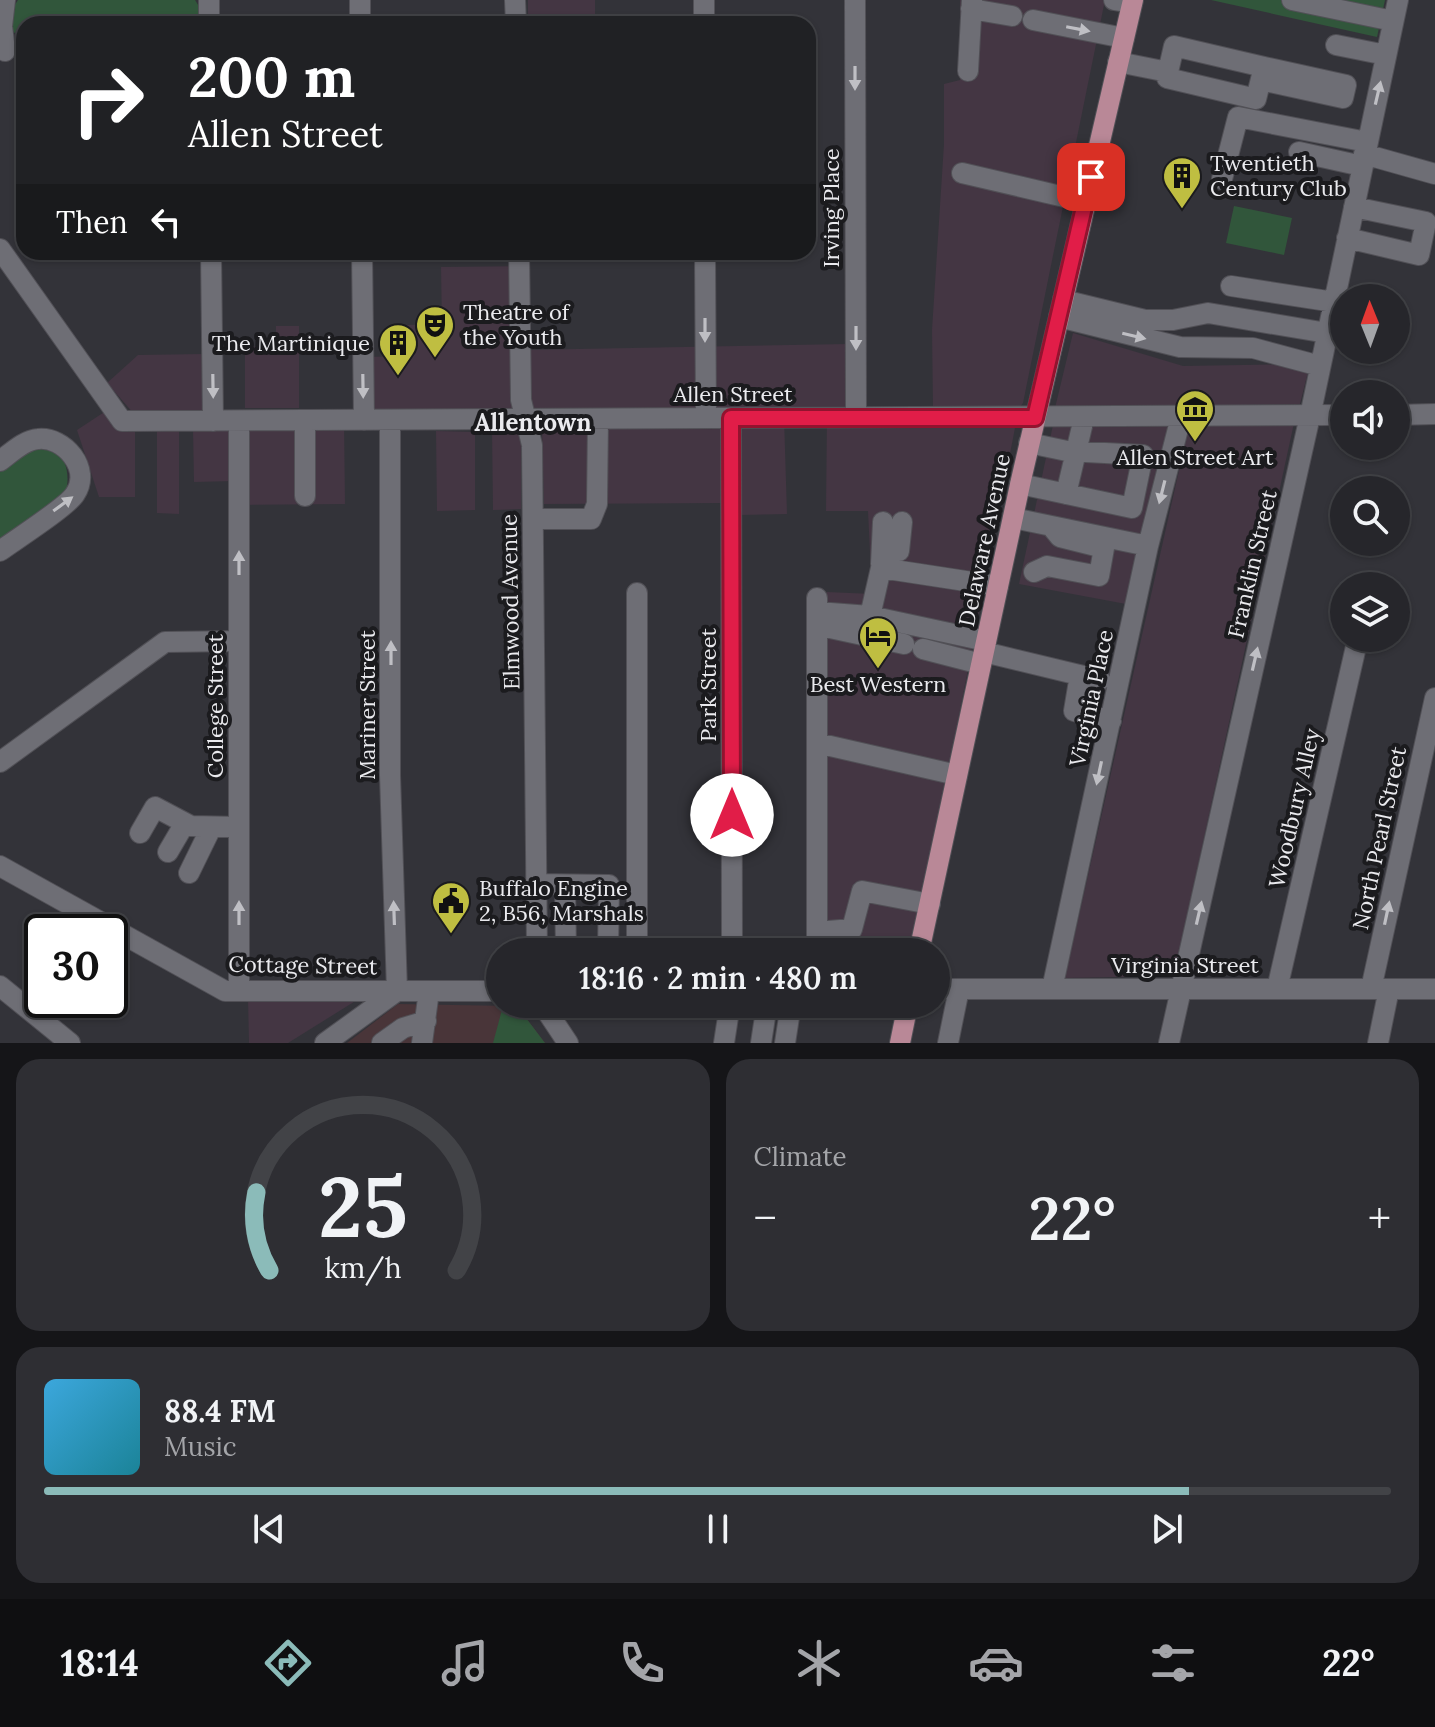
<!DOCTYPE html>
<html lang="en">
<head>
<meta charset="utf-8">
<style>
  body { margin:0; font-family:Lora,serif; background:#2e2e33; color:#f1f3f6; height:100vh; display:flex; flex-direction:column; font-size:30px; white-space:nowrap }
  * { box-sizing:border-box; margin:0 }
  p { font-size:26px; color:#a4a5a9 }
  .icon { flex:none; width:44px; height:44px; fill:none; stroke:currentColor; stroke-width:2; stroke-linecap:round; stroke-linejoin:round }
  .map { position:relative; height:1043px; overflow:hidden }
  .drawer { display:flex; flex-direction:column; gap:16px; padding:16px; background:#151518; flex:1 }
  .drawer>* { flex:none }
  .top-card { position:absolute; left:16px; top:16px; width:800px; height:244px; border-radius:24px; box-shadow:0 2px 6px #0004,0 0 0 2px #424347; background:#202124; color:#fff; overflow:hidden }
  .needle { width:52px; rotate:359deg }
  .controls { position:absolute; left:1330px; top:284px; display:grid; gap:16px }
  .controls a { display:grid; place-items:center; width:80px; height:80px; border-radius:50%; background:#26262b; box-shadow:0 2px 6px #0004,0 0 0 2px #424347; font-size:40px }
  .speed { position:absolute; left:24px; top:914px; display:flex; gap:16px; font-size:40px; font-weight:700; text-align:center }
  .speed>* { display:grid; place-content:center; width:104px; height:104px; border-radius:50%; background:#26262b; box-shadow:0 2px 6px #0004,0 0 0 2px #424347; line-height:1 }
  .speed .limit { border:4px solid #111; border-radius:12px; background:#fff; color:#111 }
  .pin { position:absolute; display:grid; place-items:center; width:68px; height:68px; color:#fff; margin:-34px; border-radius:16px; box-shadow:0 4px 12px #0006 }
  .me { position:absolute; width:88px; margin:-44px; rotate:0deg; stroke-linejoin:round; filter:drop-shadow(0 0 6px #0008) }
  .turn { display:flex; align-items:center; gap:28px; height:168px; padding:0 40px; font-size:36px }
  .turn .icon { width:104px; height:104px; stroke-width:2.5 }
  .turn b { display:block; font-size:56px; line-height:68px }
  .then { display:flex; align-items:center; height:76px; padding:0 40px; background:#0003; gap:16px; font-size:30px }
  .big { font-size:60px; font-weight:600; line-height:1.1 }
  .drawer .widget { flex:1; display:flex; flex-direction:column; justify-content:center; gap:12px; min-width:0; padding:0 28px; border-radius:24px; background:#2e2e33 }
  .drawer .dial { align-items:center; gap:0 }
  .dial svg { height:208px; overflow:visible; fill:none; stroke:#424347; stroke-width:7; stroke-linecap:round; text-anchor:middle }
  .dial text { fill:#f1f3f6; stroke:none }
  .song { display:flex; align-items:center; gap:24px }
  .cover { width:96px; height:96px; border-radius:12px; background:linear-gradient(135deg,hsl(200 70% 55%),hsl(190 70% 35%)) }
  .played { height:8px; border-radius:4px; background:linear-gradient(90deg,#8bbbb9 85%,#424347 85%) }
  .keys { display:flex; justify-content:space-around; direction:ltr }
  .heat { display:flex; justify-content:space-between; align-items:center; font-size:44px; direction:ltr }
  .drawer .tiles { flex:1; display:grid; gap:16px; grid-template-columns:1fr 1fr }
  .widget:last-child { grid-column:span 2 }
  .trip { position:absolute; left:486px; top:938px; width:464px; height:80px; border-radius:40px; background:#26262b; box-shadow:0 2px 6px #0004,0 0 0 2px #424347; font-weight:600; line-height:80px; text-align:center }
  .tab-bar { display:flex; height:128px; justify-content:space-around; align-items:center; background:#0f0f11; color:#a4a5a9 }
  .tab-bar .icon { width:56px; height:56px }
  .tab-bar .current { color:#8bbbb9 }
  .tab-bar b { font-size:36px; color:#f1f3f6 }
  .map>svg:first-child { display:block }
  .commercial { fill:#443643 }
  .education { fill:#493539 }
  .green { fill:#31563b }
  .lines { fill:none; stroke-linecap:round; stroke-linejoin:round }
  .minor-casing { stroke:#515056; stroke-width:22 }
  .major-casing { stroke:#515056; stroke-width:22 }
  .minor { stroke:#6e6e75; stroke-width:20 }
  .major { stroke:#b98897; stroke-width:20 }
  .oneway { fill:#bfbfc4 }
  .route-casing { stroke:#92132f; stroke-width:20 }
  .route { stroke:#e11d48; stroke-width:14 }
  .labels { text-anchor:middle; stroke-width:8; stroke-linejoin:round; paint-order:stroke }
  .poi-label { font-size:22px; fill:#eaeaee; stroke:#1b1b1e; text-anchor:start }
  .street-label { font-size:22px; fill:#eaeaee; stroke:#1b1b1e }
  .neighbourhood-label { font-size:24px; font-weight:bold; fill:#eaeaee; stroke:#1b1b1e }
</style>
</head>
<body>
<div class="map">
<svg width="1435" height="1043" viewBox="0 0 1435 1043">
  <rect width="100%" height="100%" fill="#333339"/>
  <!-- commercial -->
  <path class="commercial" d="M528,0H595V24H528Z
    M960,0H1105L1023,403L1019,408H933L932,330L944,144V84L960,80Z
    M520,266L526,419L364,420L363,357L413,356L414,344H408L407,325L436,324L437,328H442L441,267Z
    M276,326H299V408H245V347L276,346Z
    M1073,333L1183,366L1310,364L1300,404L1055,408Z
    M848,344V411L526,412L525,350Z
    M204,354L205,414L135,415L107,383L138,355Z
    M112,407L135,421V497H99L77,430Z
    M957,416L1015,428L913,952H828L827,592L872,594L868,511H826L827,417Z
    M784,417L787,514L738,515L736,418Z
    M344,420L345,504L239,505V421Z
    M157,421H179V514L157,513Z
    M1294,423L1174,976L1065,978L1189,426Z
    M1169,424L1126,604L1019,584L1053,425Z
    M193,428L230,429L234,481L194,482Z
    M724,428L723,503L544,504L542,429Z
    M492,430H514L521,434V509L493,510Z
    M436,431L475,432V510L437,511Z
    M248,998L357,1000L288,1043H249Z"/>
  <!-- education -->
  <path class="education" d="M398,1004L517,1006L545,1043H347Z"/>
  <!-- green -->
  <path class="green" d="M18,0H195L200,8L201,24H24V43L12,30L11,11Z
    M1211,0H1385L1377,37Z
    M1234,206L1292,218L1284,255L1226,243Z
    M35,446C41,448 50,448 55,451C68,458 70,481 65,494L0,540V468Z
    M503,1006H517L545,1043H493Z"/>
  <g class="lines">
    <defs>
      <path id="minor" d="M5,0L2,26L5,51
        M209,0V24
        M360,0V24
        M515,0L516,24
        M704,0V24
        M855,0L856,417
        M1114,0L1132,3
        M1292,0L1393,21
        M971,9L1012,16
        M1033,20L1124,38
        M1336,45L1386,55
        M1118,62L1168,72L1167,78L1256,99L1264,67L1174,46L1168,72
        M968,71L972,0
        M1261,80L1343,98L1346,85L1264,67
        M1299,152L1362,166
        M1364,154L1435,174
        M962,173L1086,202
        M1222,179L1238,117L1367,142
        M1347,238L1419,255L1426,222L1354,207
        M0,249L122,421L1344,415
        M211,252L213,421
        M362,252L364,420
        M519,252L521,400L532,445L537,952
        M705,252L706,418
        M1231,286L1334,302
        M1063,300L1145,320H1173L1208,313L1327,333
        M1059,317L1180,347L1253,348L1320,366
        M1396,415L1435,414
        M731,418L732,952
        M305,420V496
        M390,420V775L397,991
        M239,421V991
        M0,461C11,453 24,440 38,439C64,436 92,469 75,494C68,506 15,540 0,551
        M1020,484L1132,508L1143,455L1067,451L1029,443
        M1066,494L1084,418
        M1013,518L1148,546
        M533,519H591L597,504L598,419
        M882,551H899L902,522
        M881,564L883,522
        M1034,572L1047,566L1099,576L1104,548L1060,537L1051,526
        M817,612L870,616L986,641
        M870,616L881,568L998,586
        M817,627L830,628L904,644
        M923,649L981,664
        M984,652L1100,680
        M1080,675L1074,711L1111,721
        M817,743L957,775
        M0,762L165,642L239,641
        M140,833L155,807L191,826L239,827
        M168,852L185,823
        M0,866L225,991H500
        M189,873L211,828
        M537,884L609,885L608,952
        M565,885L566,952
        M817,932L852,929L862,891L930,904
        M637,952V593
        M817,952V598
        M0,986L70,1043
        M936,989H1435
        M1052,989L1148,546L1181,417
        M1277,989L1358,638
        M1371,989L1435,698
        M542,1004L568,1043
        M325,1043L397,991
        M382,1043L403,1028L426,1021
        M422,1043L429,991
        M724,1043L730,1004
        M761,1043L767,1004
        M785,1043L791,1004
        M948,1043L959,989
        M1169,1043L1310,416L1398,0
        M1378,1043L1389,989"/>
      <path id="major" d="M919,952L1021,480L1133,0
        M900,1043L908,1004"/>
    </defs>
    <!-- minor casing -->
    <use href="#minor" class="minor-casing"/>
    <!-- major casing -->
    <use href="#major" class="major-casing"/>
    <!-- minor -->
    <use href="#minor" class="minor"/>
    <!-- major -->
    <use href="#major" class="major"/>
  </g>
  <!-- one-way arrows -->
  <defs><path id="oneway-solid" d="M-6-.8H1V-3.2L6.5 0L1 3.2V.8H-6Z" transform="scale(2)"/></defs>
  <g class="oneway">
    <use href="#oneway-solid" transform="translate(1078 29) rotate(11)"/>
    <use href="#oneway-solid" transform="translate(855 78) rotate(90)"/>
    <use href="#oneway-solid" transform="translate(1378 93) rotate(-77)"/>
    <use href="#oneway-solid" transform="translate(705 330) rotate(90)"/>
    <use href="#oneway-solid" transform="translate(1134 336) rotate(13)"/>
    <use href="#oneway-solid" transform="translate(856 338) rotate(90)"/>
    <use href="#oneway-solid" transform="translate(213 386) rotate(89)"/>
    <use href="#oneway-solid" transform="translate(363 386) rotate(89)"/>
    <use href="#oneway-solid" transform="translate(1162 492) rotate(104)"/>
    <use href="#oneway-solid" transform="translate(63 504) rotate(-36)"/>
    <use href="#oneway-solid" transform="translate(239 563) rotate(-90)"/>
    <use href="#oneway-solid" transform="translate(391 653) rotate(-90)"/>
    <use href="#oneway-solid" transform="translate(1255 659) rotate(-77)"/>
    <use href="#oneway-solid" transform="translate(1099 773) rotate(102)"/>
    <use href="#oneway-solid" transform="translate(239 913) rotate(-90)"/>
    <use href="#oneway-solid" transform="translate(394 913) rotate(-92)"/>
    <use href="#oneway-solid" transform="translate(1199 913) rotate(-77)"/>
    <use href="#oneway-solid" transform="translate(1387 913) rotate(-78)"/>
  </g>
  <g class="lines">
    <defs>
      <path id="route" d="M732,815L731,418H1035L1091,177"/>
    </defs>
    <!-- route casing -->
    <use href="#route" class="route-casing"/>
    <!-- route -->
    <use href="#route" class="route"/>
  </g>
  <!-- icons -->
  <defs>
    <symbol id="building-pin" viewBox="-11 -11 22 30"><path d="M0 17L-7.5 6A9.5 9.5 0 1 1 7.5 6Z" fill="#bfbe41" stroke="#1b1b1e"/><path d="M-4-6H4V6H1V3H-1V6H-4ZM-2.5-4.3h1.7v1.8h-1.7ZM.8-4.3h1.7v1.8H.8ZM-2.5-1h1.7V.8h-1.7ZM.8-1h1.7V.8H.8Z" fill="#111"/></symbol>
    <symbol id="theatre-pin" viewBox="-11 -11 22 30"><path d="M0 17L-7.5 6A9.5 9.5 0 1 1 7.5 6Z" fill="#bfbe41" stroke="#1b1b1e"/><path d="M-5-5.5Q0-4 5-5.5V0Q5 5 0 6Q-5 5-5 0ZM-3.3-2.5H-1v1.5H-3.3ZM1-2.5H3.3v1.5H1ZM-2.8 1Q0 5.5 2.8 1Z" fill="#111"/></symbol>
    <symbol id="museum-pin" viewBox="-11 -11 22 30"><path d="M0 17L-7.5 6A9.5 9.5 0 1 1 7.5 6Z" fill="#bfbe41" stroke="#1b1b1e"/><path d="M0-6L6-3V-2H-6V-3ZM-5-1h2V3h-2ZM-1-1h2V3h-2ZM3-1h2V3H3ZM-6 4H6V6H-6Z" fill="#111"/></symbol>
    <symbol id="hotel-pin" viewBox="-11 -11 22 30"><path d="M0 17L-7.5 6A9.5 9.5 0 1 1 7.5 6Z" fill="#bfbe41" stroke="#1b1b1e"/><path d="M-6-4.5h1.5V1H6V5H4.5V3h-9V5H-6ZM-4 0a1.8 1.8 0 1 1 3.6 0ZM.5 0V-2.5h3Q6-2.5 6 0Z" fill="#111"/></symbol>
    <symbol id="civic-pin" viewBox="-11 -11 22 30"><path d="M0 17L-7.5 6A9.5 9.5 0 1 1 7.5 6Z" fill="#bfbe41" stroke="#1b1b1e"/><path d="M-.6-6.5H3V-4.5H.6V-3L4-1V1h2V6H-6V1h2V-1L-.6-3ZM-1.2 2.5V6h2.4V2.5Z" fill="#111"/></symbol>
  </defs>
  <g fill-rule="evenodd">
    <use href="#building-pin" x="1160" y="154" width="44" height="60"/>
    <use href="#theatre-pin" x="413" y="303" width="44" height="60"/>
    <use href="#building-pin" x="376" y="321" width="44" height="60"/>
    <use href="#museum-pin" x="1173" y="387" width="44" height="60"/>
    <use href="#hotel-pin" x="856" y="614" width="44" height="60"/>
    <use href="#civic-pin" x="429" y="879" width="44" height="60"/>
  </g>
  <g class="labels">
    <!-- poi labels -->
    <g class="poi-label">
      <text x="1210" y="171">Twentieth<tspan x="1210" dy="25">Century Club</tspan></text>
      <text x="463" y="320">Theatre of<tspan x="463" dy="25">the Youth</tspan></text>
      <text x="370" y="351" text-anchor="end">The Martinique</text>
      <text x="1195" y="465" text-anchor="middle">Allen Street Art</text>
      <text x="878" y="692" text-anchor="middle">Best Western</text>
      <text x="479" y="896">Buffalo Engine<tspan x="479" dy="25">2, B56, Marshals</tspan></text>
    </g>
    <!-- street labels -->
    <g class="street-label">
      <text transform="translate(831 208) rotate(-90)" y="8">Irving Place</text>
      <text x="733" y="402">Allen Street</text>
      <text transform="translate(984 540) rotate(-78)" y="8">Delaware Avenue</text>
      <text transform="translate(1252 564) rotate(-77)" y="8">Franklin Street</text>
      <text transform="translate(510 602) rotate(-91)" y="8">Elmwood Avenue</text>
      <text transform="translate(708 685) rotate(-90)" y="8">Park Street</text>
      <text transform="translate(1091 698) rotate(-78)" y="8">Virginia Place</text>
      <text transform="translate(367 705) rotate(-90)" y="8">Mariner Street</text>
      <text transform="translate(215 706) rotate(-90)" y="8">College Street</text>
      <text transform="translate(1294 808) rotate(-77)" y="8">Woodbury Alley</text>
      <text transform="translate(1379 838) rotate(-78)" y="8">North Pearl Street</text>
      <text transform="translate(303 965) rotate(1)" y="8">Cottage Street</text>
      <text x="1185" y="973">Virginia Street</text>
    </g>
    <!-- neighbourhood labels -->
    <g class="neighbourhood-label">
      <text x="533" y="431">Allentown</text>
    </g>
  </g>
</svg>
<div class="controls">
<a><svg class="needle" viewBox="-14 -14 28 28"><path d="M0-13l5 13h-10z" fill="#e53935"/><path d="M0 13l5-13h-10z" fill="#a4a5a9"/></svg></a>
<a><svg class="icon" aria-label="sound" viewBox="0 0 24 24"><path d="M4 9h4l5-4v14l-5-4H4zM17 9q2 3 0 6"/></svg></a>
<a><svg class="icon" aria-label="search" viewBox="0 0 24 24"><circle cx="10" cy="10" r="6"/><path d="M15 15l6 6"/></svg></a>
<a><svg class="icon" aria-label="layers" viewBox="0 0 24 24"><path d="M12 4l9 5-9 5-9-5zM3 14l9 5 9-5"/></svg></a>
</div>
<div class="speed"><div class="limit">30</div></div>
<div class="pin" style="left:1091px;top:177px;background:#d93025"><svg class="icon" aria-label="arrive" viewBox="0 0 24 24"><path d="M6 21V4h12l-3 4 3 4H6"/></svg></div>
<svg class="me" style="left:732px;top:815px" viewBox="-20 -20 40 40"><circle r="19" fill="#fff"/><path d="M0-13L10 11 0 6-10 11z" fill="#e11d48"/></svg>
<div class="trip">18:16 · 2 min · 480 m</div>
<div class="top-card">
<div class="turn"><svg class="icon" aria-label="right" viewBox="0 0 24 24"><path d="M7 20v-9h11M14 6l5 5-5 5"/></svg><div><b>200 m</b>Allen Street</div></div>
<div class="then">Then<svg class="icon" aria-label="left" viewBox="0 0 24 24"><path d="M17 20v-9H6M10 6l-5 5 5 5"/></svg></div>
</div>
</div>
<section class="drawer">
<div class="tiles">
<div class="widget dial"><svg viewBox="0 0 100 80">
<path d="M14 69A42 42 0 1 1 86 69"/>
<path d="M14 69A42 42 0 0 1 9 39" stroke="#8bbbb9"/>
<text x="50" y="56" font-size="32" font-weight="700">25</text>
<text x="50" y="72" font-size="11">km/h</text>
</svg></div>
<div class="widget"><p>Climate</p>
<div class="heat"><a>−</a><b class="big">22°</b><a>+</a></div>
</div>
<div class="widget">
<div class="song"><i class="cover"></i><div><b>88.4 FM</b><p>Music</p></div></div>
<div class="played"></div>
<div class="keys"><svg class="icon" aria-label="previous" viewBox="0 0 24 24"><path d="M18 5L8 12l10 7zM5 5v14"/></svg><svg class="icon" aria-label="pause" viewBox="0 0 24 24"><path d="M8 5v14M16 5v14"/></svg><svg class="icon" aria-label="next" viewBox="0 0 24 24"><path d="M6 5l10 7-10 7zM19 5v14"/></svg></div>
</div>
</div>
</section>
<nav class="tab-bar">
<b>18:14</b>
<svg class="icon current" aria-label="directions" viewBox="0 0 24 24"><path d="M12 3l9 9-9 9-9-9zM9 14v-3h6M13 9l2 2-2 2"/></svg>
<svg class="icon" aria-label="music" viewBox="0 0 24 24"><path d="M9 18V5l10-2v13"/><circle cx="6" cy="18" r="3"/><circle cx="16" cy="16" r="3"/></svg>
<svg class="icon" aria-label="phone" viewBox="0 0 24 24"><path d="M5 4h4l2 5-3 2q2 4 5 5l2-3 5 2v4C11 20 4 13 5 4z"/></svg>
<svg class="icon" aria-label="climate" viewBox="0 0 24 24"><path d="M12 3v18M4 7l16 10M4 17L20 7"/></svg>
<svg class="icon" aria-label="car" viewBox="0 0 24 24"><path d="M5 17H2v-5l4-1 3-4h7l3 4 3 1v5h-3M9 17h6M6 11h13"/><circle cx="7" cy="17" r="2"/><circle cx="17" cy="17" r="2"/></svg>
<svg class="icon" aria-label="filters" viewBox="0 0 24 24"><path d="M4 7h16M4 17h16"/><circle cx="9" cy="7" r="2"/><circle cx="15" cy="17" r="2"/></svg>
<b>22°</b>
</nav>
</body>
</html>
